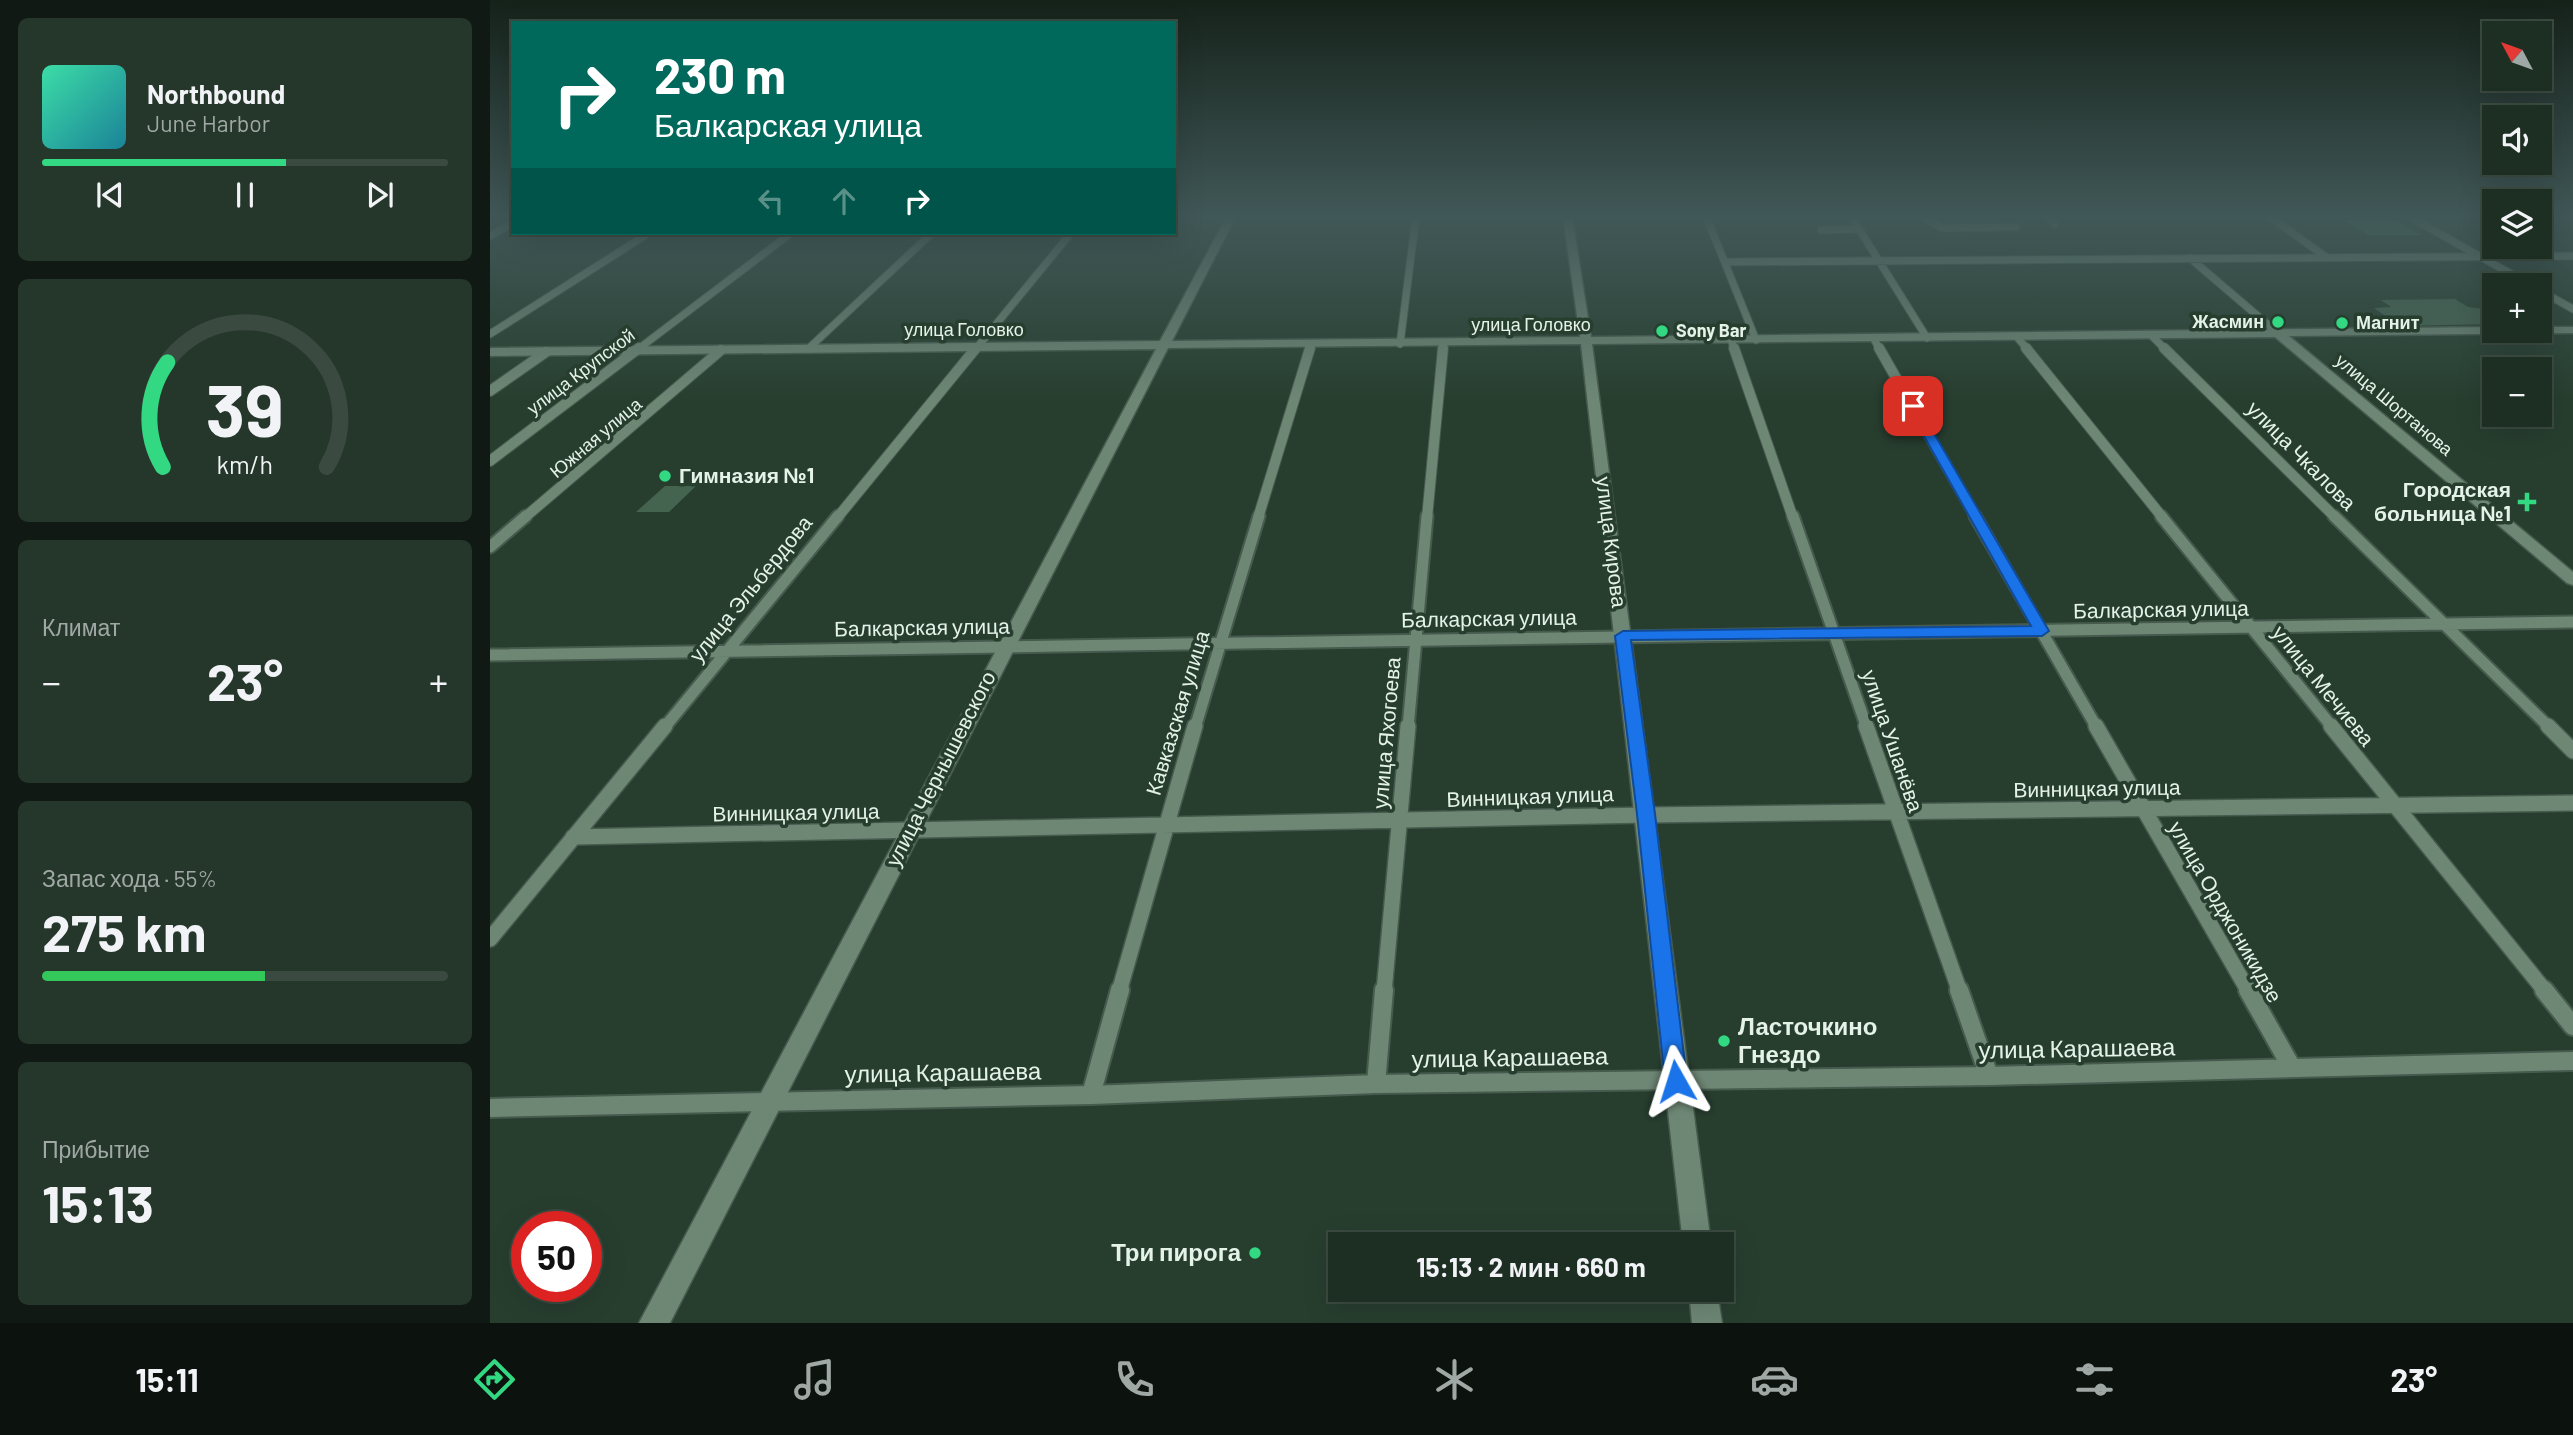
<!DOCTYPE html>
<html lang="ru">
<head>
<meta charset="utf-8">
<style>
  body { margin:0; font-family:Barlow,sans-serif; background:#25362b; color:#f1f3f6; height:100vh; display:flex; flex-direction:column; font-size:26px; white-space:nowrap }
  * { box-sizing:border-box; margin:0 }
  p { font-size:23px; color:#a0a8a6 }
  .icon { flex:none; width:38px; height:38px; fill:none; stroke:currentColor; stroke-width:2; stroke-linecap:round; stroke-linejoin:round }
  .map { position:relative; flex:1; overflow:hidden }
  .sheet { display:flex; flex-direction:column; gap:18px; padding:18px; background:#101913; width:490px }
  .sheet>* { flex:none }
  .hud { position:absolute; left:21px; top:21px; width:665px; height:214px; border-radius:0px; box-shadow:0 7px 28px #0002,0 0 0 2px #3b4a41; background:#00695c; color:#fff; overflow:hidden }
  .needle { width:46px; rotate:311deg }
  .buttons { position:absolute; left:1992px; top:21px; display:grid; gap:14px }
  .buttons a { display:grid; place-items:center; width:70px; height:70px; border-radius:0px; background:#1d2e23; box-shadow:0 7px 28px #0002,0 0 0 2px #3b4a41; font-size:35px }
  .speed { position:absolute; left:21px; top:1211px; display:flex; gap:14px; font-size:35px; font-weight:700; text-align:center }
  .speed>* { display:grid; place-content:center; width:91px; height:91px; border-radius:50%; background:#1d2e23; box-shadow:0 7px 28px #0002,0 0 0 2px #3b4a41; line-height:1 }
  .speed .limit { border:10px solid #d22; background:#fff; color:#111 }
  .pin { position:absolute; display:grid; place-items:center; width:60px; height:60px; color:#fff; margin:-30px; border-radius:14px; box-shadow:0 4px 10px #0006 }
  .me { position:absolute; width:77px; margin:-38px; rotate:354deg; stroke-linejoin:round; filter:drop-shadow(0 0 5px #0008) }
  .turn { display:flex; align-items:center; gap:24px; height:147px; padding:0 28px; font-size:32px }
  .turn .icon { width:91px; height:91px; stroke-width:2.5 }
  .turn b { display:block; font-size:49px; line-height:60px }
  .lanes { display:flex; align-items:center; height:66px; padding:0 28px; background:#0003; justify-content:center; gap:35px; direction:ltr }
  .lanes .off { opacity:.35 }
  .big { font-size:52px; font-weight:700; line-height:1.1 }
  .sheet .widget { flex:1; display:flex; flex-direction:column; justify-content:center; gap:10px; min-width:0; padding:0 24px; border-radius:10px; background:#25362b }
  .sheet .dial { align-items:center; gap:0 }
  .dial svg { height:182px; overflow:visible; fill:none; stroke:#3b4a41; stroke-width:7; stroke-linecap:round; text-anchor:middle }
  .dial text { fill:#f1f3f6; stroke:none }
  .song { display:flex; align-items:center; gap:21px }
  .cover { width:84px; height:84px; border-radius:10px; background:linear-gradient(135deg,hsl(160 70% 55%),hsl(190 70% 35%)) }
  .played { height:7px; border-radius:4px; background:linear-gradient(90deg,#33d882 60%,#3b4a41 60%) }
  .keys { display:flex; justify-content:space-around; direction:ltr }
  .heat { display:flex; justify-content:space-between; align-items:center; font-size:38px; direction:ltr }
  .charge { height:10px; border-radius:5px; background:linear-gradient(90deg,#34c759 55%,#3b4a41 0) }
  .trip { position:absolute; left:838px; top:1232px; width:406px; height:70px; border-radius:0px; background:#1d2e23; box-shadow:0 7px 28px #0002,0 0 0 2px #3b4a41; font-weight:700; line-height:70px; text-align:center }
  .dock { display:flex; height:112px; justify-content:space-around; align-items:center; background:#0c120e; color:#a0a8a6 }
  .dock .icon { width:49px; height:49px }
  .dock .on { color:#33d882 }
  .dock b { font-size:32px; color:#f1f3f6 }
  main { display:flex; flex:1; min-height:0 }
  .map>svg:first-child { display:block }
  .green { fill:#45644f }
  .building { fill:#437856 }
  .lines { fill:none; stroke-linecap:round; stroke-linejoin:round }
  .street-far4-casing { stroke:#465a4d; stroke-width:9 }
  .street-far3-casing { stroke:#465a4d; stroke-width:12 }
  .street-far2-casing { stroke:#465a4d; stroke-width:15 }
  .street-far1-casing { stroke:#465a4d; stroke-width:18 }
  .street-casing { stroke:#465a4d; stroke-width:22 }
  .secondary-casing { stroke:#465a4d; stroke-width:3 }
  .street-far4 { stroke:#6e8775; stroke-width:7 }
  .street-far3 { stroke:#6e8775; stroke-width:10 }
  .street-far2 { stroke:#6e8775; stroke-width:11 }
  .street-far1 { stroke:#6e8775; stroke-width:15 }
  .street { stroke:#6e8775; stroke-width:18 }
  .secondary { fill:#6e8775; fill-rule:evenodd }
  .route { fill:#1a73e8; stroke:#114b97; stroke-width:2 }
  .poi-dot { fill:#33d882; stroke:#273e2f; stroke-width:2.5 }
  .labels { text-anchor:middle; stroke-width:7; stroke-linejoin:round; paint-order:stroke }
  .far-poi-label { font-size:18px; font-weight:bold; fill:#e4f2e8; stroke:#273e2f; text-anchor:start }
  .far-street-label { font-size:18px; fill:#e4f2e8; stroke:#273e2f }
  .street-label { font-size:21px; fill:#e4f2e8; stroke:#273e2f }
  .poi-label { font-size:21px; font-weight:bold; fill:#e4f2e8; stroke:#273e2f; text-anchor:start }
  .near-poi-label { font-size:24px; font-weight:bold; fill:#e4f2e8; stroke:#273e2f; text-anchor:start }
  .near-street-label { font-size:24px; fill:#e4f2e8; stroke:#273e2f }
</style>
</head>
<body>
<main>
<section class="sheet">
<div class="widget">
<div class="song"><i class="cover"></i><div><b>Northbound</b><p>June Harbor</p></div></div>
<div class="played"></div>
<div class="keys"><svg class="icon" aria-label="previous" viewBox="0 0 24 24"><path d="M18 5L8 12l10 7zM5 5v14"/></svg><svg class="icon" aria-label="pause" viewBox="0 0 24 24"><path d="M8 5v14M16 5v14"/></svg><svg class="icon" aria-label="next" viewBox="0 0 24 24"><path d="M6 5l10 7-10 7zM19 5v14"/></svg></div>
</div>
<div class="widget dial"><svg viewBox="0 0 100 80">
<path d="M14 69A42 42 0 1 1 86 69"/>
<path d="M14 69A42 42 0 0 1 16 23" stroke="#33d882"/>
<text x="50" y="56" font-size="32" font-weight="700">39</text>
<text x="50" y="72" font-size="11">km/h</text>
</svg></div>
<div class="widget"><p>Климат</p>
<div class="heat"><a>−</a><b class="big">23°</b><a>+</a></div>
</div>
<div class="widget"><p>Запас хода · 55%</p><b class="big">275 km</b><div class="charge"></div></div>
<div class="widget"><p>Прибытие</p><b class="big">15:13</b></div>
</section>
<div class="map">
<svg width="2083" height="1323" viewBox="0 0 2083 1323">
  <rect width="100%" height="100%" fill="#273e2f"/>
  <!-- green -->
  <path class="green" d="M1965,299L1978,307L2004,310V324L1909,326L1884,308L1901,307L1891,300Z
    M175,486H206L179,512H146Z"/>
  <!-- building -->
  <path class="building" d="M1855,220H1906L1931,235H1878Z"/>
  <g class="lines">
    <defs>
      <path id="street-far4" d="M1216,216L1266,340
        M1361,216L1437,338
        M1430,216L1452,228L1526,227
        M1557,216L1565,224
        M1779,216L1836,257
        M1918,216L2041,285
        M1331,230L1369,229
        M0,236L23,223
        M1700,258L1790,335
        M1235,262L2083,256
        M2049,290L2083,309
        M0,334L159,233
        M1662,336L1676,350
        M1527,337L1538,350
        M1384,339L1390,350
        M1241,340L1245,350
        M910,344L926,216
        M318,349L442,233
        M147,350L301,233
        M485,350L581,233
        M819,350L821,344
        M952,350L953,343"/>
      <path id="street-far3" d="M1244,348L1303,518
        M1389,348L1486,518
        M1536,348L1673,518
        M1674,348L1846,518
        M0,391L56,352
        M0,461L149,348
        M34,518L231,350
        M347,518L486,348
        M768,518L820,348
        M937,518L953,348"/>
      <path id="street-far2" d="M1303,516L1377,728
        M1485,516L1607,728
        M1671,516L1843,728
        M1844,516L2060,728
        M0,547L36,516
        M0,655L2083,622
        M174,728L348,516
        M705,728L769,516
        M918,728L937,516"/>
      <path id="street-far1" d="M1376,726L1470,992
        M1606,726L1759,992
        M1841,726L2056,992
        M2058,726L2083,751
        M83,837L1156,815L2083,803
        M0,939L175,726
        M629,992L705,726
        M894,992L918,726"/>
      <path id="street" d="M1469,990L1499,1076
        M1758,990L1802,1068
        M2054,990L2083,1026
        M886,1084L894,990
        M601,1095L630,990
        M0,1108L601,1095L886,1084L1499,1076L2083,1061"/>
      <path id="secondary" d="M737,216H746L682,341L1090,337L1073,216H1082L1101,337L2004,327V331H2049V327H2083V333L1799,336L2083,572V585L2077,583L1785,337L1102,344L1221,1244H1193L1091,344L678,348L180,1323H149L666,349L0,356V348L670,341Z
        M1199,1290H1227L1232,1323H1202Z"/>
    </defs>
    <!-- street-far4 casing -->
    <use href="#street-far4" class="street-far4-casing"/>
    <!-- street-far3 casing -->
    <use href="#street-far3" class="street-far3-casing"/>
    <!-- street-far2 casing -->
    <use href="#street-far2" class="street-far2-casing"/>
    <!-- street-far1 casing -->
    <use href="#street-far1" class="street-far1-casing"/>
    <!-- street casing -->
    <use href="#street" class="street-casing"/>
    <!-- secondary casing -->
    <use href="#secondary" class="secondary-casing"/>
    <!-- street-far4 -->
    <use href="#street-far4" class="street-far4"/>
    <!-- street-far3 -->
    <use href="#street-far3" class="street-far3"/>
    <!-- street-far2 -->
    <use href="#street-far2" class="street-far2"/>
    <!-- street-far1 -->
    <use href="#street-far1" class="street-far1"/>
    <!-- street -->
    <use href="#street" class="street"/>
    <!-- secondary -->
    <use href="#secondary" class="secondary"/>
  </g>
  <!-- sky -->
  <linearGradient id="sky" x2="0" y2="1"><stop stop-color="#15221a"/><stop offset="0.54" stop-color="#415858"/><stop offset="1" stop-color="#415858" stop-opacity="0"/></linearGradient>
  <rect width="2083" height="401" fill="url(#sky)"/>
  <!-- route -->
  <path class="route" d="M1423,402L1428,406L1559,631L1552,636L1141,640L1165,814L1197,1081L1194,1088L1186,1091L1178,1088L1175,1081L1147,814L1125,636L1133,631L1541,626L1417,406Z"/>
  <!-- markers -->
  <g class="poi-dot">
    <circle cx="1788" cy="322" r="7"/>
    <circle cx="1852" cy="323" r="7"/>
    <circle cx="1172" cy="331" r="7"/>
    <circle cx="175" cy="476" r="7"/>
    <path d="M2033.5 491.5h7v7h7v7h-7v7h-7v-7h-7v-7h7z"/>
    <circle cx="1234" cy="1041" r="7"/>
    <circle cx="765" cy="1253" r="7"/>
  </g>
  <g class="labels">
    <!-- far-poi labels -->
    <g class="far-poi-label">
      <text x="1774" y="328" text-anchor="end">Жасмин</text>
      <text x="1866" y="329">Магнит</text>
      <text x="1186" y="337">Sony Bar</text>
    </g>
    <!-- far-street labels -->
    <g class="far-street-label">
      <text x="1041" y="331">улица Головко</text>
      <text x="474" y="336">улица Головко</text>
      <text transform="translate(91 372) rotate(-37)" y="6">улица Крупской</text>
      <text transform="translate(1904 405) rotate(40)" y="6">улица Шортанова</text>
      <text transform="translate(106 438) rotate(-40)" y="6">Южная улица</text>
    </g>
    <!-- street labels -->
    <g class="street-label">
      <text transform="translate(1811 456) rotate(45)" y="7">улица Чкалова</text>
      <text transform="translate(1121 542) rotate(83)" y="7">улица Кирова</text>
      <text transform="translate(261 589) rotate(-51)" y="7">улица Эльбердова</text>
      <text transform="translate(1671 610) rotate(-1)" y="7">Балкарская улица</text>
      <text transform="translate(999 619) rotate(-1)" y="7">Балкарская улица</text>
      <text transform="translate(432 628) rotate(-1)" y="7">Балкарская улица</text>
      <text transform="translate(1833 686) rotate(51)" y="7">улица Мечиева</text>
      <text transform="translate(688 713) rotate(-73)" y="7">Кавказская улица</text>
      <text transform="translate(897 733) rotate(-85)" y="7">улица Яхогоева</text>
      <text transform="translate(1402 741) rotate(71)" y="7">улица Ушанёва</text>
      <text transform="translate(451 769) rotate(-63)" y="7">улица Чернышевского</text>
      <text transform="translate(1607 789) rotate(-1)" y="7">Винницкая улица</text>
      <text transform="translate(1040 797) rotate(-2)" y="7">Винницкая улица</text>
      <text transform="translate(306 813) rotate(-1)" y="7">Винницкая улица</text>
      <text transform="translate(1735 912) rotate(60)" y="7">улица Орджоникидзе</text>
    </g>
    <!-- poi labels -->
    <g class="poi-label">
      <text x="189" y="483">Гимназия №1</text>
      <text x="2021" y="497" text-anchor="end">Городская<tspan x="2021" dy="24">больница №1</tspan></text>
    </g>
    <!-- near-poi labels -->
    <g class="near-poi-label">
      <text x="1248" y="1035">Ласточкино<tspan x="1248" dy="28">Гнездо</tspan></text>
      <text x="751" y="1261" text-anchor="end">Три пирога</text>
    </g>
    <!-- near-street labels -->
    <g class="near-street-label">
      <text transform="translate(1587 1049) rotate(-1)" y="8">улица Карашаева</text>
      <text transform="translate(1020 1058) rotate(-1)" y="8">улица Карашаева</text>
      <text transform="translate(453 1073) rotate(-1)" y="8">улица Карашаева</text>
    </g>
  </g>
</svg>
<div class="buttons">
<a><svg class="needle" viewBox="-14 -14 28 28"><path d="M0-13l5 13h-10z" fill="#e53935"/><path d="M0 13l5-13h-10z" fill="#a0a8a6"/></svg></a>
<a><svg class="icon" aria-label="sound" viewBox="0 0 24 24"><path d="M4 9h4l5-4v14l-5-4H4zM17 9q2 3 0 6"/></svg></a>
<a><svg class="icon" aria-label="layers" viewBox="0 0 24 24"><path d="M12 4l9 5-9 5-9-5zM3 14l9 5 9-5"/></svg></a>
<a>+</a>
<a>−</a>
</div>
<div class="speed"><div class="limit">50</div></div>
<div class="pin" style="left:1423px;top:406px;background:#d93025"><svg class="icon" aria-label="arrive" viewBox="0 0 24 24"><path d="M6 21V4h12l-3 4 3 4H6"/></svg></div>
<svg class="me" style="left:1186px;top:1081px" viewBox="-20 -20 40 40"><path d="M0-17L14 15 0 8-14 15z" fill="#1a73e8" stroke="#fff" stroke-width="4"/></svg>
<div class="trip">15:13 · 2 мин · 660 m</div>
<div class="hud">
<div class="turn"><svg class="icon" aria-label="right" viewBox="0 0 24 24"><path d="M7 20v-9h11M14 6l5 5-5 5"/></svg><div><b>230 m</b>Балкарская улица</div></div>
<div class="lanes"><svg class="icon off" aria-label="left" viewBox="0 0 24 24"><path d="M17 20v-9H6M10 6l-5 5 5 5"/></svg><svg class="icon off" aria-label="ahead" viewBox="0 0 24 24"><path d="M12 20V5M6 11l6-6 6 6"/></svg><svg class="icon" aria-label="right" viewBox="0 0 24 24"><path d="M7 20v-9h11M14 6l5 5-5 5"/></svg></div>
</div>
</div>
</main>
<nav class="dock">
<b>15:11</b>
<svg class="icon on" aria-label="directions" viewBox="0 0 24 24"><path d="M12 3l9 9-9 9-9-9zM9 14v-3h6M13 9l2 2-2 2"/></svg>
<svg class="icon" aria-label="music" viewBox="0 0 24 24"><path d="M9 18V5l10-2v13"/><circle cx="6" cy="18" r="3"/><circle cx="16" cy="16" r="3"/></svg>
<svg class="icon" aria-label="phone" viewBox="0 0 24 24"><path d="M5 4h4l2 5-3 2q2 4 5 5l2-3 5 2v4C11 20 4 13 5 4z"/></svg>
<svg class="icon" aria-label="climate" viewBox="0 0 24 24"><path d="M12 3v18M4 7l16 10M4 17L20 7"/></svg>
<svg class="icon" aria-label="car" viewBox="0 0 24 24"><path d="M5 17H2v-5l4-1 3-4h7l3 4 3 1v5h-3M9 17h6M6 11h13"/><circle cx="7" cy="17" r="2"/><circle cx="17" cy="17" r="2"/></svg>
<svg class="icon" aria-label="filters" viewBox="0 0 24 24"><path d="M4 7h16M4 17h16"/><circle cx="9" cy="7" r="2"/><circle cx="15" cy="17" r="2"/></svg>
<b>23°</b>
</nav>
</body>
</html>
